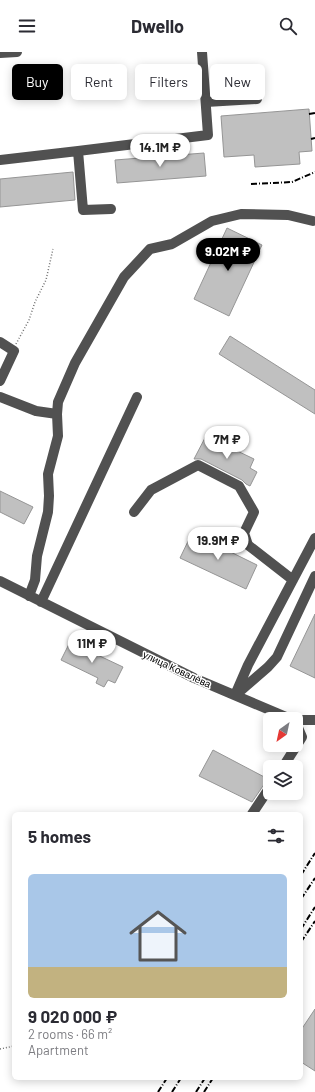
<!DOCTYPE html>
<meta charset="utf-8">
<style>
:root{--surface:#fff;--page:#f2f2f3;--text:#2b2b33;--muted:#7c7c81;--accent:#000}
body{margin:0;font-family:Barlow,sans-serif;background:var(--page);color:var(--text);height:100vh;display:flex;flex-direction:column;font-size:15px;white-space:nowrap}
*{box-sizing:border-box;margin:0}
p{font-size:13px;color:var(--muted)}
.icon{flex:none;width:22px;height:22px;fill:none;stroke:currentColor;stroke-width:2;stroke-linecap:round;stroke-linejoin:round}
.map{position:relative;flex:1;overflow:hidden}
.sheet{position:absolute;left:12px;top:760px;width:291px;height:268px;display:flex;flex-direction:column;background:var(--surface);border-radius:6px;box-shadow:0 2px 10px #0003}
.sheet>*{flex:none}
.hud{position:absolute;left:12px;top:12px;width:291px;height:36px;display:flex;gap:8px}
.needle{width:26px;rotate:213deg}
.controls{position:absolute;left:263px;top:660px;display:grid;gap:8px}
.controls a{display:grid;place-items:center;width:40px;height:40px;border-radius:6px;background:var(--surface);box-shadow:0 2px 10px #0003;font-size:20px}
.price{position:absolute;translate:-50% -34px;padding:0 9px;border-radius:14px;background:#fff;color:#222;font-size:13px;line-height:26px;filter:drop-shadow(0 1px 2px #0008)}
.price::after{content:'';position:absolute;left:50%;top:24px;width:12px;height:9px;margin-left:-6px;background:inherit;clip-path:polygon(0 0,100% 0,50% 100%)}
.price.on{background:var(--accent);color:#fff}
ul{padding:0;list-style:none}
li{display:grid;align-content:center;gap:8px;height:212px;padding:0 16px}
li span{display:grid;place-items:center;height:124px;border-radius:6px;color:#555}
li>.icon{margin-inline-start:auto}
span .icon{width:72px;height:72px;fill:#fffc;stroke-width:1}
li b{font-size:17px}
h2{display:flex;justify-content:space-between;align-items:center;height:48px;padding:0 16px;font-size:17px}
.pill{padding:0 14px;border-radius:6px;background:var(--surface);box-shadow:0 2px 10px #0003;font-size:14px;line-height:36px}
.pill.on{background:var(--accent);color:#fff}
header{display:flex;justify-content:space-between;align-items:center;height:52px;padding:0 16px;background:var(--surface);font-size:18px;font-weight:700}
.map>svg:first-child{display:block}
.building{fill:#c0c0c0;stroke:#959595}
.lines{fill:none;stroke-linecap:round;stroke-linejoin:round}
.path{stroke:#737373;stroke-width:1.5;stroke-dasharray:1 2;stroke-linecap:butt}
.minor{stroke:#515151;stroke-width:10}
.rail{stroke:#000;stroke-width:2;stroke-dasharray:6 2 1 2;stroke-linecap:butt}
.labels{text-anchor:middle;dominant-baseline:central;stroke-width:3;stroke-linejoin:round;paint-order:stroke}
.street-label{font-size:10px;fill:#000;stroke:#fff}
</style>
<header><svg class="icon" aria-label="menu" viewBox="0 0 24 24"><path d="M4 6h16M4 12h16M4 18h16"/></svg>Dwello<svg class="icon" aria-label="search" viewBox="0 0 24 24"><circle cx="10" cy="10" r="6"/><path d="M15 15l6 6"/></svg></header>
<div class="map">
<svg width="315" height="1040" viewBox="0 0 315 1040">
<rect width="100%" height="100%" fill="#fff"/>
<!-- building -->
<path class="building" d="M309 57 312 99 299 100 300 112 255 115 254 103 224 105 221 64Z
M204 101 206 124 117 131 115 108Z
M73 120 75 148 0 155V127Z
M227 176 262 193 229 264 194 247Z
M230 284 315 338V362L219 302Z
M206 384 254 407 250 416 257 420 250 434 246 432 242 428 201 407H194Z
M0 439 33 455 24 472 0 460Z
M192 481 257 513 246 537 180 506Z
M315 562V626L290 614Z
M70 590 123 615 115 631 108 628 104 635 96 631 98 626 61 608Z
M213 698 270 728 265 731 252 750 199 724Z
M315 957V1019L301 1010V978Z"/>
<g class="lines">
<!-- path -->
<path class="path" d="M16 292 29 268 35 250 46 228 53 197
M0 997 14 994"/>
<!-- minor -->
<path class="minor" d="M0 1 17 0
M206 50 257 47
M78 99 83 158 111 157
M0 108 78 99 208 83 202 0
M0 290 14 299 0 329
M0 345 36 359 57 362
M134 460 151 438 198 413 239 434 254 460 244 481 248 493 293 528
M0 529 194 626 291 667
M29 544 35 528 37 504 48 460 49 444 48 422 58 384 57 362 58 350 75 311 124 225 150 197 172 192 212 169 241 162 288 163 313 169
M41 550 137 345
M238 641 268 615 277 605 315 524
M235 643 248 613 315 486
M296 668H315
M283 715 302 685 296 671
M252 762 270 735"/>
<!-- rail -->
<path class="rail" d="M309 62 315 61
M311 87 315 86
M251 132 292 130 315 120
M301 823 315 801
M301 847 315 826
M301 877 315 855
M301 890 315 869
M158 1040 167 1026
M172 1040 181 1026
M196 1040 205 1026
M204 1040 213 1026"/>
</g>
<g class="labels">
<!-- street labels -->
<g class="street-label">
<text transform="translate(177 617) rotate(25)">улица Ковалёва</text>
</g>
</g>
</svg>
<div class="controls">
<a><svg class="needle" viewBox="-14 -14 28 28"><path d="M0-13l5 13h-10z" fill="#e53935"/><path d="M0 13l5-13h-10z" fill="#7c7c81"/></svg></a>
<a><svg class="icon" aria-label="layers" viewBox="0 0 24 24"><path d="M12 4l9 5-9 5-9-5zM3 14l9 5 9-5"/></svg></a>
</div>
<b class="price" style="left:160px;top:116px">14.1M ₽</b>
<b class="price on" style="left:228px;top:220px">9.02M ₽</b>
<b class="price" style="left:227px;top:408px">7M ₽</b>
<b class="price" style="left:218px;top:509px">19.9M ₽</b>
<b class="price" style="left:92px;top:612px">11M ₽</b>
<div class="hud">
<a class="pill on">Buy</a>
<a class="pill">Rent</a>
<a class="pill">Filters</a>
<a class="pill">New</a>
</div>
<section class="sheet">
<h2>5 homes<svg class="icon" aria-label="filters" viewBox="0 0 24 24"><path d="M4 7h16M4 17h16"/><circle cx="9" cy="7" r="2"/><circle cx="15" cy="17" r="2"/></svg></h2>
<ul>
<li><span style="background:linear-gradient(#a9c7e8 75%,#c2b280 0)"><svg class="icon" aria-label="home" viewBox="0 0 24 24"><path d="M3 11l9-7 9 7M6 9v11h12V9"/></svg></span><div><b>9 020 000 ₽</b><p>2 rooms · 66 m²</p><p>Apartment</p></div></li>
</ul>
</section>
</div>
